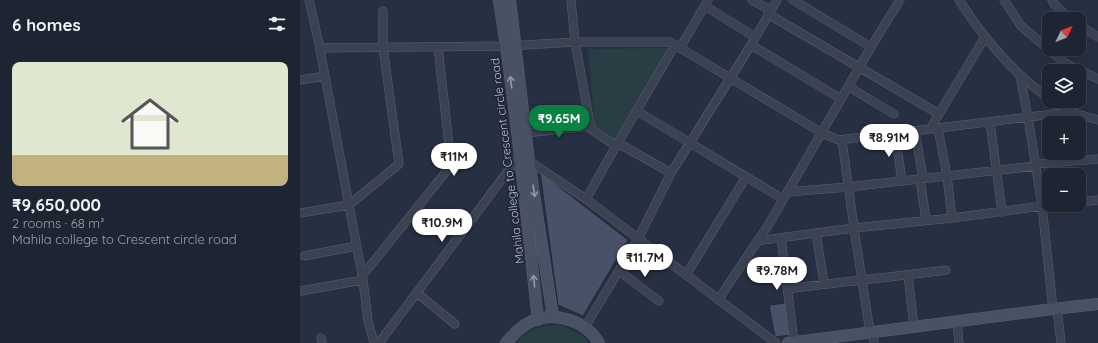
<!DOCTYPE html>
<meta charset="utf-8">
<style>
:root{--surface:#1d2432;--page:#2a303e;--text:#f1f3f6;--muted:#a0a4ac;--line:#3b414d;--accent:#0b8043}
body{margin:0;font-family:Quicksand,sans-serif;background:var(--page);color:var(--text);height:100vh;display:flex;flex-direction:column;font-size:15px;white-space:nowrap}
*{box-sizing:border-box;margin:0}
p{font-size:13px;color:var(--muted)}
.icon{flex:none;width:22px;height:22px;fill:none;stroke:currentColor;stroke-width:2;stroke-linecap:round;stroke-linejoin:round}
.map{position:relative;flex:1;overflow:hidden}
.drawer{display:flex;flex-direction:column;background:var(--surface);width:300px}
.drawer>*{flex:none}
.needle{width:26px;rotate:47deg}
.tools{position:absolute;left:742px;top:12px;display:grid;gap:8px}
.tools a{display:grid;place-items:center;width:44px;height:44px;border-radius:8px;background:var(--surface);box-shadow:0 4px 16px #0002,0 0 0 1px var(--line);font-size:20px}
.price{position:absolute;translate:-50% -34px;padding:0 9px;border-radius:14px;background:#fff;color:#222;font-size:13px;line-height:26px;filter:drop-shadow(0 1px 2px #0008)}
.price::after{content:'';position:absolute;left:50%;top:24px;width:12px;height:9px;margin-left:-6px;background:inherit;clip-path:polygon(0 0,100% 0,50% 100%)}
.price.selected{background:var(--accent);color:#fff}
ul{padding:0;list-style:none}
li{display:grid;align-content:center;gap:8px;height:212px;padding:0 12px}
li+li{border-top:1px solid var(--line)}
li span{display:grid;place-items:center;height:124px;border-radius:8px;color:#555}
li>.icon{margin-inline-start:auto}
span .icon{width:72px;height:72px;fill:#fffc;stroke-width:1}
li b{font-size:17px}
h2{display:flex;justify-content:space-between;align-items:center;height:48px;padding:0 12px;font-size:17px}
main{display:flex;flex:1;min-height:0}
.map>svg:first-child{display:block}
.green{fill:#293d44}
.building{fill:#485167;stroke:#22293a}
.lines{fill:none;stroke-linecap:round;stroke-linejoin:round}
.street-casing{stroke:#5a6070;stroke-width:9}
.secondary-casing{stroke:#5a6070;stroke-width:12}
.street{stroke:#3b4252;stroke-width:8}
.secondary{stroke:#495165;stroke-width:11}
.oneway{stroke:#9298a8}
.labels{text-anchor:middle;dominant-baseline:central;stroke-width:3.5;stroke-linejoin:round;paint-order:stroke}
.street-label{font-size:12px;fill:#b9becc;stroke:#202738}
</style>
<main>
<section class="drawer">
<h2>6 homes<svg class="icon" aria-label="filters" viewBox="0 0 24 24"><path d="M4 7h16M4 17h16"/><circle cx="9" cy="7" r="2"/><circle cx="15" cy="17" r="2"/></svg></h2>
<ul>
<li><span style="background:linear-gradient(#dfe7d0 75%,#c2b280 0)"><svg class="icon" aria-label="home" viewBox="0 0 24 24"><path d="M3 11l9-7 9 7M6 9v11h12V9"/></svg></span><div><b>₹9,650,000</b><p>2 rooms · 68 m²</p><p>Mahila college to Crescent circle road</p></div></li>
</ul>
</section>
<div class="map">
<svg width="798" height="343" viewBox="0 0 798 343">
<rect width="100%" height="100%" fill="#273043"/>
<!-- green -->
<path class="green" d="M369 48 315 141 295 126 288 49Z
M258 325C270 329 281 333 289 343H216C228 329 240 326 258 325Z"/>
<!-- building -->
<path class="building" d="M240 172 328 240 283 316 258 305Z
M487 303 492 335 475 337 469 305Z"/>
<g class="lines">
<!-- street casing -->
<g class="street-casing">
<path id="street" d="M9 0 20 48 206 46 275 42H370L522 133 539 140 630 129 685 37
M271 0 275 42 291 129 316 146 375 45
M452 0 470 10
M493 0 571 47
M659 0C683 37 712 73 749 98
M704 0 721 26 765 63 798 79
M752 0 754 4 770 19
M405 6 455 37
M468 14 639 114
M779 25 798 37
M19 44 63 280 68 321 74 343
M451 45 541 99
M380 48 408 0
M720 76 728 117 742 206 755 205
M0 80 25 76
M549 87 594 114
M753 101 770 112 798 120
M337 111 483 199
M690 122 702 212
M638 128 647 176 652 218
M630 129 770 112
M615 131 623 178
M226 133 291 126
M595 133 602 181
M542 140 554 228 652 218 742 206 753 309
M318 143 371 173
M735 164 798 159
M620 179 626 220
M487 192 548 187 736 166
M286 199 316 146
M779 202 798 200
M0 213 49 205 99 164 83 47V11
M516 233 524 284
M481 238 494 342
M457 241 554 228 570 332
M4 256 57 246
M319 271 359 301
M386 275 446 177
M608 275 614 327
M62 276 149 168 151 163 138 47
M487 289C540 282 593 277 646 270
M0 291 63 280
M117 293 155 324
M418 300 469 224 571 47 600 0
M757 308 761 343
M657 321 659 343
M285 327 338 239 371 173 451 45 477 0
M573 332 574 343
M21 338 22 343
M79 343 220 155 286 199 476 343"/>
</g>
<!-- secondary casing -->
<g class="secondary-casing">
<path id="secondary" d="M199 0C216 106 226 213 238 320
M210 0 229 162 253 317
M206 343C214 334 221 326 232 321 256 311 286 321 299 343
M488 343 753 309 798 304"/>
</g>
<!-- street -->
<use href="#street" class="street"/>
<!-- secondary -->
<use href="#secondary" class="secondary"/>
</g>
<!-- one-way arrows -->
<defs><path id="oneway-shaft" d="M-6 0H5M1.5-3L5.5 0L1.5 3" fill="none" stroke-width="1.6" stroke-linecap="round" stroke-linejoin="round"/></defs>
<g class="oneway">
<use href="#oneway-shaft" transform="translate(211 82) rotate(-97)"/>
<use href="#oneway-shaft" transform="translate(234 191) rotate(81)"/>
<use href="#oneway-shaft" transform="translate(234 281) rotate(-96)"/>
</g>
<g class="labels">
<!-- street labels -->
<g class="street-label">
<text transform="translate(207 161) rotate(-97)">Mahila college to Crescent circle road</text>
</g>
</g>
</svg>
<div class="tools">
<a><svg class="needle" viewBox="-14 -14 28 28"><path d="M0-13l5 13h-10z" fill="#e53935"/><path d="M0 13l5-13h-10z" fill="#a0a4ac"/></svg></a>
<a><svg class="icon" aria-label="layers" viewBox="0 0 24 24"><path d="M12 4l9 5-9 5-9-5zM3 14l9 5 9-5"/></svg></a>
<a>+</a>
<a>−</a>
</div>
<b class="price selected" style="left:259px;top:139px">₹9.65M</b>
<b class="price" style="left:589px;top:158px">₹8.91M</b>
<b class="price" style="left:154px;top:177px">₹11M</b>
<b class="price" style="left:142px;top:243px">₹10.9M</b>
<b class="price" style="left:345px;top:278px">₹11.7M</b>
<b class="price" style="left:477px;top:291px">₹9.78M</b>
</div>
</main>
